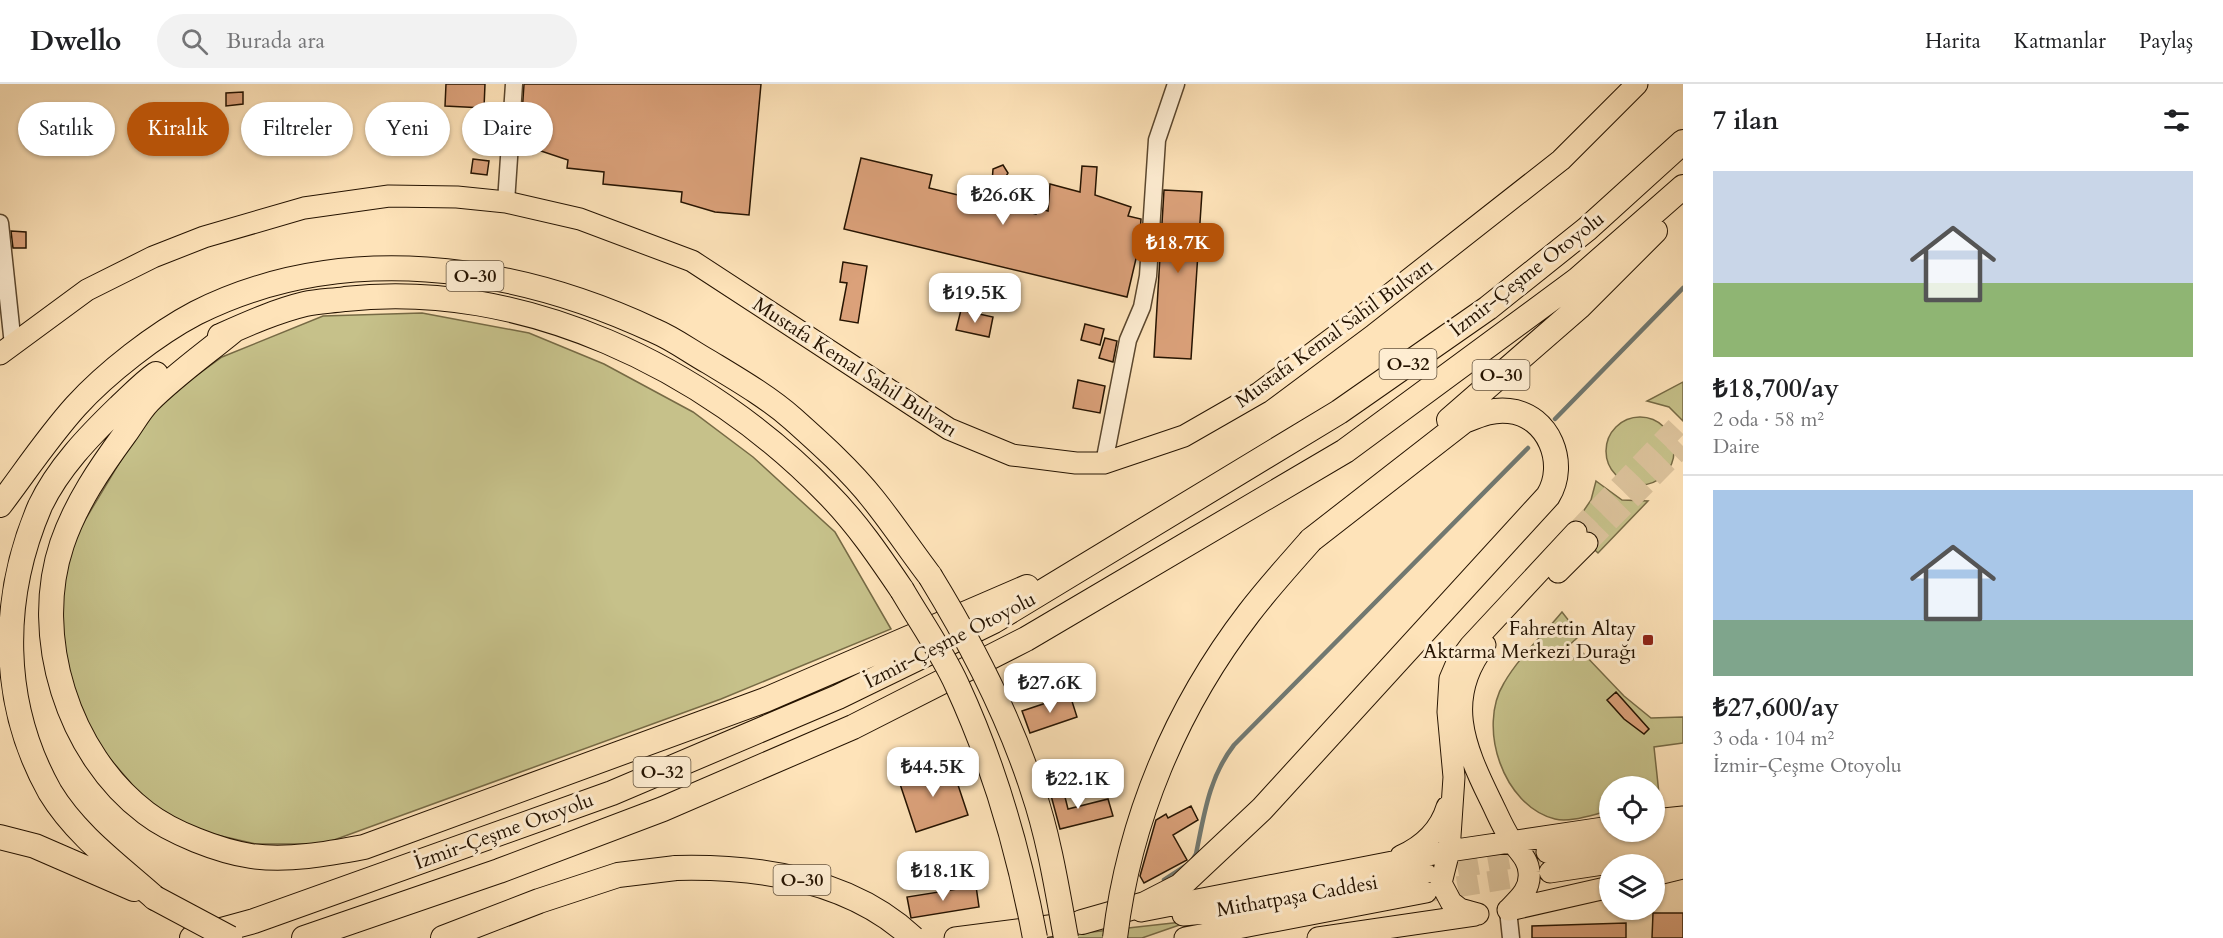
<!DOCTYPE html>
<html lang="tr">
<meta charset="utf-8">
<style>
:root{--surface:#fff;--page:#f2f2f2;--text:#202124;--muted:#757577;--line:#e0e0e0;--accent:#b45309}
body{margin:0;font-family:Cardo,serif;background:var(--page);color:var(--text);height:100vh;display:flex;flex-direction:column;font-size:22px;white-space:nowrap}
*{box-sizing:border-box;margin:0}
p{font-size:20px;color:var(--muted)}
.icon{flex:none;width:33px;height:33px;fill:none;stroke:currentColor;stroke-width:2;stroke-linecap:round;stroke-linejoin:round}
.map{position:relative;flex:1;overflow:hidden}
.details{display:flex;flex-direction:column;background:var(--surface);width:540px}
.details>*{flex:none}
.hud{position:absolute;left:18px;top:18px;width:570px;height:54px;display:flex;gap:12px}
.controls{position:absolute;left:1599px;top:692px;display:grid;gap:12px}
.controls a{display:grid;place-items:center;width:66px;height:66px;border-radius:50%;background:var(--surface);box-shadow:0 2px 4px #0004;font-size:30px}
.price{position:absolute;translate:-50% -51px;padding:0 14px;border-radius:12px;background:#fff;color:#222;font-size:20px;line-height:39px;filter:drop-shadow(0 2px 3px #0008)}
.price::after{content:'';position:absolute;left:50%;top:36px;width:18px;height:14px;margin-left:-9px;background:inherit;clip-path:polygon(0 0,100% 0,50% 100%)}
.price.active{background:var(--accent);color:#fff}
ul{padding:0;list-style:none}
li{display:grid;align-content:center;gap:12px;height:318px;padding:0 30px}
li+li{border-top:2px solid var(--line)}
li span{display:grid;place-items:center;height:186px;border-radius:0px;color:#555}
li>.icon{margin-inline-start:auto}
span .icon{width:108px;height:108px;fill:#fffc;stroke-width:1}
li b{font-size:26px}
h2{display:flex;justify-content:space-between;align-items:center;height:72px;padding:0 30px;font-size:26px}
.chip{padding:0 21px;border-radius:27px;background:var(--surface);box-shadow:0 2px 4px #0004;font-size:21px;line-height:54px}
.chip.active{background:var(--accent);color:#fff}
header{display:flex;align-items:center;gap:36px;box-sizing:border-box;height:84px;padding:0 30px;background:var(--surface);border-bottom:2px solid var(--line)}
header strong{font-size:28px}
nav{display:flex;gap:33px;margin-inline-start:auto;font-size:21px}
.search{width:420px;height:54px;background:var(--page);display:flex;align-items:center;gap:15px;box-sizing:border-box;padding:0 21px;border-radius:33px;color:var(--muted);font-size:22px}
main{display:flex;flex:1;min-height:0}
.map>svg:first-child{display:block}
.green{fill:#c6c18a;stroke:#766a45;stroke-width:1.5}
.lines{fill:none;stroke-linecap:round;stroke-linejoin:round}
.stream{stroke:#717870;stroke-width:4.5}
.building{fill:#dba17a;stroke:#251300;stroke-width:1.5}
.major-tunnel{stroke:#ddc49d;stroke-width:21;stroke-dasharray:21 10;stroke-linecap:butt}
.minor-casing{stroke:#5b472e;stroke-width:19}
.major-casing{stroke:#251300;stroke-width:23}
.highway-casing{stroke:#251300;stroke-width:26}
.minor{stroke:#feedd2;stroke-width:16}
.major{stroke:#fee3b9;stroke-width:21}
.highway{stroke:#fee3b9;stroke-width:24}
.highway-bridge-casing{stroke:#251300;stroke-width:26;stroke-linecap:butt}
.highway-bridge{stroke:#fee3b9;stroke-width:24}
.poi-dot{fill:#8f2418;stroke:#feedd2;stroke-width:2}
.labels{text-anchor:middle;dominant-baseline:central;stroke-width:6;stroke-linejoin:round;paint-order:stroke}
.shield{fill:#feedd2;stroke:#66543f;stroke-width:1.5}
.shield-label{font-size:18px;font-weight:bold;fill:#251300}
.street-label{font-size:20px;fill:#251300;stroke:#feedd2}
.poi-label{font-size:20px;fill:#251300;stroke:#feedd2;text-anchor:end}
</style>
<header>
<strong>Dwello</strong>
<div class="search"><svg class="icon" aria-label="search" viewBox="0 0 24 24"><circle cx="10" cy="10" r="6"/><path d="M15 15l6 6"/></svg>Burada ara</div>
<nav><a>Harita</a><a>Katmanlar</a><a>Paylaş</a></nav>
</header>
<main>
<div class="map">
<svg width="1683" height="854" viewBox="0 0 1683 854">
<rect width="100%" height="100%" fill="#fee3b9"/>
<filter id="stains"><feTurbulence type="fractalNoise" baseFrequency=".00333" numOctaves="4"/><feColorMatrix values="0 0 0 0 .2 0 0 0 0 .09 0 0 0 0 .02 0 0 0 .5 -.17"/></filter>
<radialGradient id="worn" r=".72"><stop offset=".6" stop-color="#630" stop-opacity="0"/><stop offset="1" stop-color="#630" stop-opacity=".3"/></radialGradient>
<!-- green -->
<path class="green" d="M422 229 529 249 604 280 693 328 753 373 835 448 891 545 721 615 323 760H256L208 749 153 725 100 663 70 610 57 511 76 451 153 323 222 273 323 232Z
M1683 298V337L1669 323 1647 317Z
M1606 367a34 34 0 1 1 68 0a34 34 0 1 1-68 0Z
M1596 397 1622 416 1648 417 1598 469 1572 444 1591 416Z
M1562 528 1573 542 1577 554 1565 565 1574 575 1582 568 1624 612 1651 634 1683 633V659L1654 663 1660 719 1655 720 1654 702H1610L1609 727C1594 730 1570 739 1555 735 1503 722 1477 643 1504 599 1519 573 1543 551 1562 528Z
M1191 837 1142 854H1038Z"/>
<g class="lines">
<!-- stream -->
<path class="stream" d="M1555 335 1683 204
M1193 775 1196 770C1204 731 1209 693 1234 661L1528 364
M1164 796 1187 781"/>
</g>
<!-- building -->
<path class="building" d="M446 0H485L484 24 445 22Z
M524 0H761L749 131 715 128 681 118 682 108 603 100 604 88 567 84 568 76 520 60Z
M243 8V20L226 22V9Z
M861 74 932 91 929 104 983 117 987 98 992 99 993 85 1003 81 1008 89 1005 94 993 99 1000 100 996 120 1036 130 1037 124 1048 127 1050 100 1080 108 1082 82 1097 83 1095 111 1131 123 1128 132 1141 135 1139 162 1127 213 844 145Z
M473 75 489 77 487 91 471 89Z
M1164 106 1202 108 1191 275 1154 273Z
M11 147 26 148V164H13Z
M843 178 867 182 858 239 840 236 847 199 840 198Z
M961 226 993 233 989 253 956 246Z
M1085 240 1104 245 1100 261 1081 256Z
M1105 254 1117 257 1113 278 1099 274Z
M1078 296 1105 302 1100 329 1073 324Z
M1616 608 1649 645 1644 650 1624 635 1607 616Z
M1070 611 1077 633 1030 649 1022 627Z
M951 680 968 731 916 748 899 697Z
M1062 701 1068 725 1108 715 1113 732 1060 745 1049 704Z
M1191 722 1198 736 1173 751 1187 776 1144 799 1140 792 1156 736 1166 730 1168 734Z
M976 802 979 823 911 834 907 813Z
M1653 829H1683V854H1652Z
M1626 839V854H1532V842Z"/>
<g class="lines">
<!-- major-tunnel -->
<path class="major-tunnel" d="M1576 448 1683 336
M1587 459 1683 362
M1427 789 1547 768
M1427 808 1547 788"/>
<!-- minor casing -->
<g class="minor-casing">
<path id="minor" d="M506 118 514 0
M0 139 13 261
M1104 379 1128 256 1142 223 1148 192 1157 56 1176 0
M1508 826 1511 854"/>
</g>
<!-- major casing -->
<g class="major-casing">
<path id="major" d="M0 270 87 206 153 173 204 153 304 124 389 112 457 113 506 118 580 135 692 177 949 345 1012 371 1076 379H1104L1184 352 1259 309 1361 233 1561 76 1637 0
M1558 488 1587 459
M1485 561C1444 614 1464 662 1490 715 1497 729 1503 744 1511 756 1518 767 1528 774 1529 788 1531 805 1519 815 1508 826
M1654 736 1683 733
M1547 768 1683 749
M1401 772C1423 762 1440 746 1447 723
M1550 788 1683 768
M1654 791 1683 784
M1509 826 1610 803
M1141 827 1449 767 1610 743
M1478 830 1460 825 1451 818 1441 799 1449 767 1454 693 1448 628 1450 595 1456 581 1470 562 1576 448
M1183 831 1236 826 1425 789
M955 854 1080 838
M1185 854 1426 808
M1318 854 1475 831"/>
</g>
<!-- highway casing -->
<g class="highway-casing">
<path id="highway" d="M233 247C205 270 175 291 149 317 140 326 133 339 125 350 100 384 76 419 62 460 31 552 68 670 146 729 172 749 219 767 251 772 288 777 327 770 364 763L765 616 1027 503
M220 252C247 240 276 227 305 220 318 217 332 217 345 215 522 195 706 284 827 409 856 438 879 472 902 506
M1449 336 1579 223 1655 147
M0 421C25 388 48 353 76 322 106 289 156 250 196 229 342 156 512 180 655 247 674 255 691 268 709 278 737 295 768 313 793 335 821 360 850 386 873 415 893 440 911 467 930 492
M0 753 35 762 134 805
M155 814C118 781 76 751 50 708 0 619 0 515 40 422 58 384 89 352 119 323 131 312 143 299 156 290
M1082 838 1145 820 1180 802 1262 725 1548 412C1568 380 1549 331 1509 327 1492 325 1479 331 1464 337L1311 456
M192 854 254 837 612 709 838 613 994 537 1339 328 1488 224 1587 145 1683 58
M304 854 499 787 663 725 853 643 1026 555 1345 367 1577 196 1683 103
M443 854 539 817 618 791 676 784"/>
</g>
<!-- minor -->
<use href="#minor" class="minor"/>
<!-- major -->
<use href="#major" class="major"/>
<!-- highway -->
<use href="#highway" class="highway"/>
<!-- highway-bridge casing -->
<g class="highway-bridge-casing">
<path id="highway-bridge" d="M930 492C971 559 1009 632 1033 707 1049 754 1057 805 1066 854
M902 506C920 537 942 568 957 601 994 681 1019 768 1035 854
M676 784C759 782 850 795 913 854
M155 814 230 854
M1115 854C1129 736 1176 624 1249 529 1268 504 1290 480 1311 456"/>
</g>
<!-- highway-bridge -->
<use href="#highway-bridge" class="highway-bridge"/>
</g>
<!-- markers -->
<rect class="poi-dot" x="1642" y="550" width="12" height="12" rx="3"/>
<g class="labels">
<!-- shield labels -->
<g class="shield">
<rect x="446.5" y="177" width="57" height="30" rx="4.5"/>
<rect x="1379.5" y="265" width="57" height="30" rx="4.5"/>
<rect x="1472.5" y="276" width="57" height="30" rx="4.5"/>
<rect x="633.5" y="673" width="57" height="30" rx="4.5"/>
<rect x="773.5" y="781" width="57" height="30" rx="4.5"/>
</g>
<g class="shield-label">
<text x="475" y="192">O-30</text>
<text x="1408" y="280">O-32</text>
<text x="1501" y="291">O-30</text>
<text x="662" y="688">O-32</text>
<text x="802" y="796">O-30</text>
</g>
<!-- street labels -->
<g class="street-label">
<text transform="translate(1527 190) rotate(-38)">İzmir-Çeşme Otoyolu</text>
<text transform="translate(1334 249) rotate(-36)">Mustafa Kemal Sahil Bulvarı</text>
<text transform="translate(855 283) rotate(33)">Mustafa Kemal Sahil Bulvarı</text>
<text transform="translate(950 556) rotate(-27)">İzmir-Çeşme Otoyolu</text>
<text transform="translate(504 747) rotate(-20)">İzmir-Çeşme Otoyolu</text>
<text transform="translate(1297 812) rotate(-10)">Mithatpaşa Caddesi</text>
</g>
<!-- poi labels -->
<g class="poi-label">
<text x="1636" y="544">Fahrettin Altay<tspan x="1636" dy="23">Aktarma Merkezi Durağı</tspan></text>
</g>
</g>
<rect width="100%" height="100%" filter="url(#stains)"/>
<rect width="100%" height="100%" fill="url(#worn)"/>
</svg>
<div class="controls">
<a><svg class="icon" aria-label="locate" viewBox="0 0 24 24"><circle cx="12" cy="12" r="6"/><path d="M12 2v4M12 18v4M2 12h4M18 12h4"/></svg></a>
<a><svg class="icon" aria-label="layers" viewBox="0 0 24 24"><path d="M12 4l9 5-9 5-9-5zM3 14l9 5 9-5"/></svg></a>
</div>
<b class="price" style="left:1003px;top:142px">₺26.6K</b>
<b class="price active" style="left:1178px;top:190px">₺18.7K</b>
<b class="price" style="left:975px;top:240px">₺19.5K</b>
<b class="price" style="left:1050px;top:630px">₺27.6K</b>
<b class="price" style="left:933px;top:714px">₺44.5K</b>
<b class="price" style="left:1078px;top:726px">₺22.1K</b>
<b class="price" style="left:943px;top:818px">₺18.1K</b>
<div class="hud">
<a class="chip">Satılık</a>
<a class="chip active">Kiralık</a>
<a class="chip">Filtreler</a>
<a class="chip">Yeni</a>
<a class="chip">Daire</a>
</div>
</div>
<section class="details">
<h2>7 ilan<svg class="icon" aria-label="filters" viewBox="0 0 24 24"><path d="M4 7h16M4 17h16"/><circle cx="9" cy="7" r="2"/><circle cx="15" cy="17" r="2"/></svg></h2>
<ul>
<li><span style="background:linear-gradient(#c9d6e8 60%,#8fb573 0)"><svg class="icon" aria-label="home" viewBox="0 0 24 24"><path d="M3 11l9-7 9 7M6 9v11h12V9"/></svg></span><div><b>₺18,700/ay</b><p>2 oda · 58 m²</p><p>Daire</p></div></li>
<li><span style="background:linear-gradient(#a9c7e8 70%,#7fa58c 0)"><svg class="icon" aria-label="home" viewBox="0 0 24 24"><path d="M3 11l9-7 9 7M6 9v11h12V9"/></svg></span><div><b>₺27,600/ay</b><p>3 oda · 104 m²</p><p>İzmir-Çeşme Otoyolu</p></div></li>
</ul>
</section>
</main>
